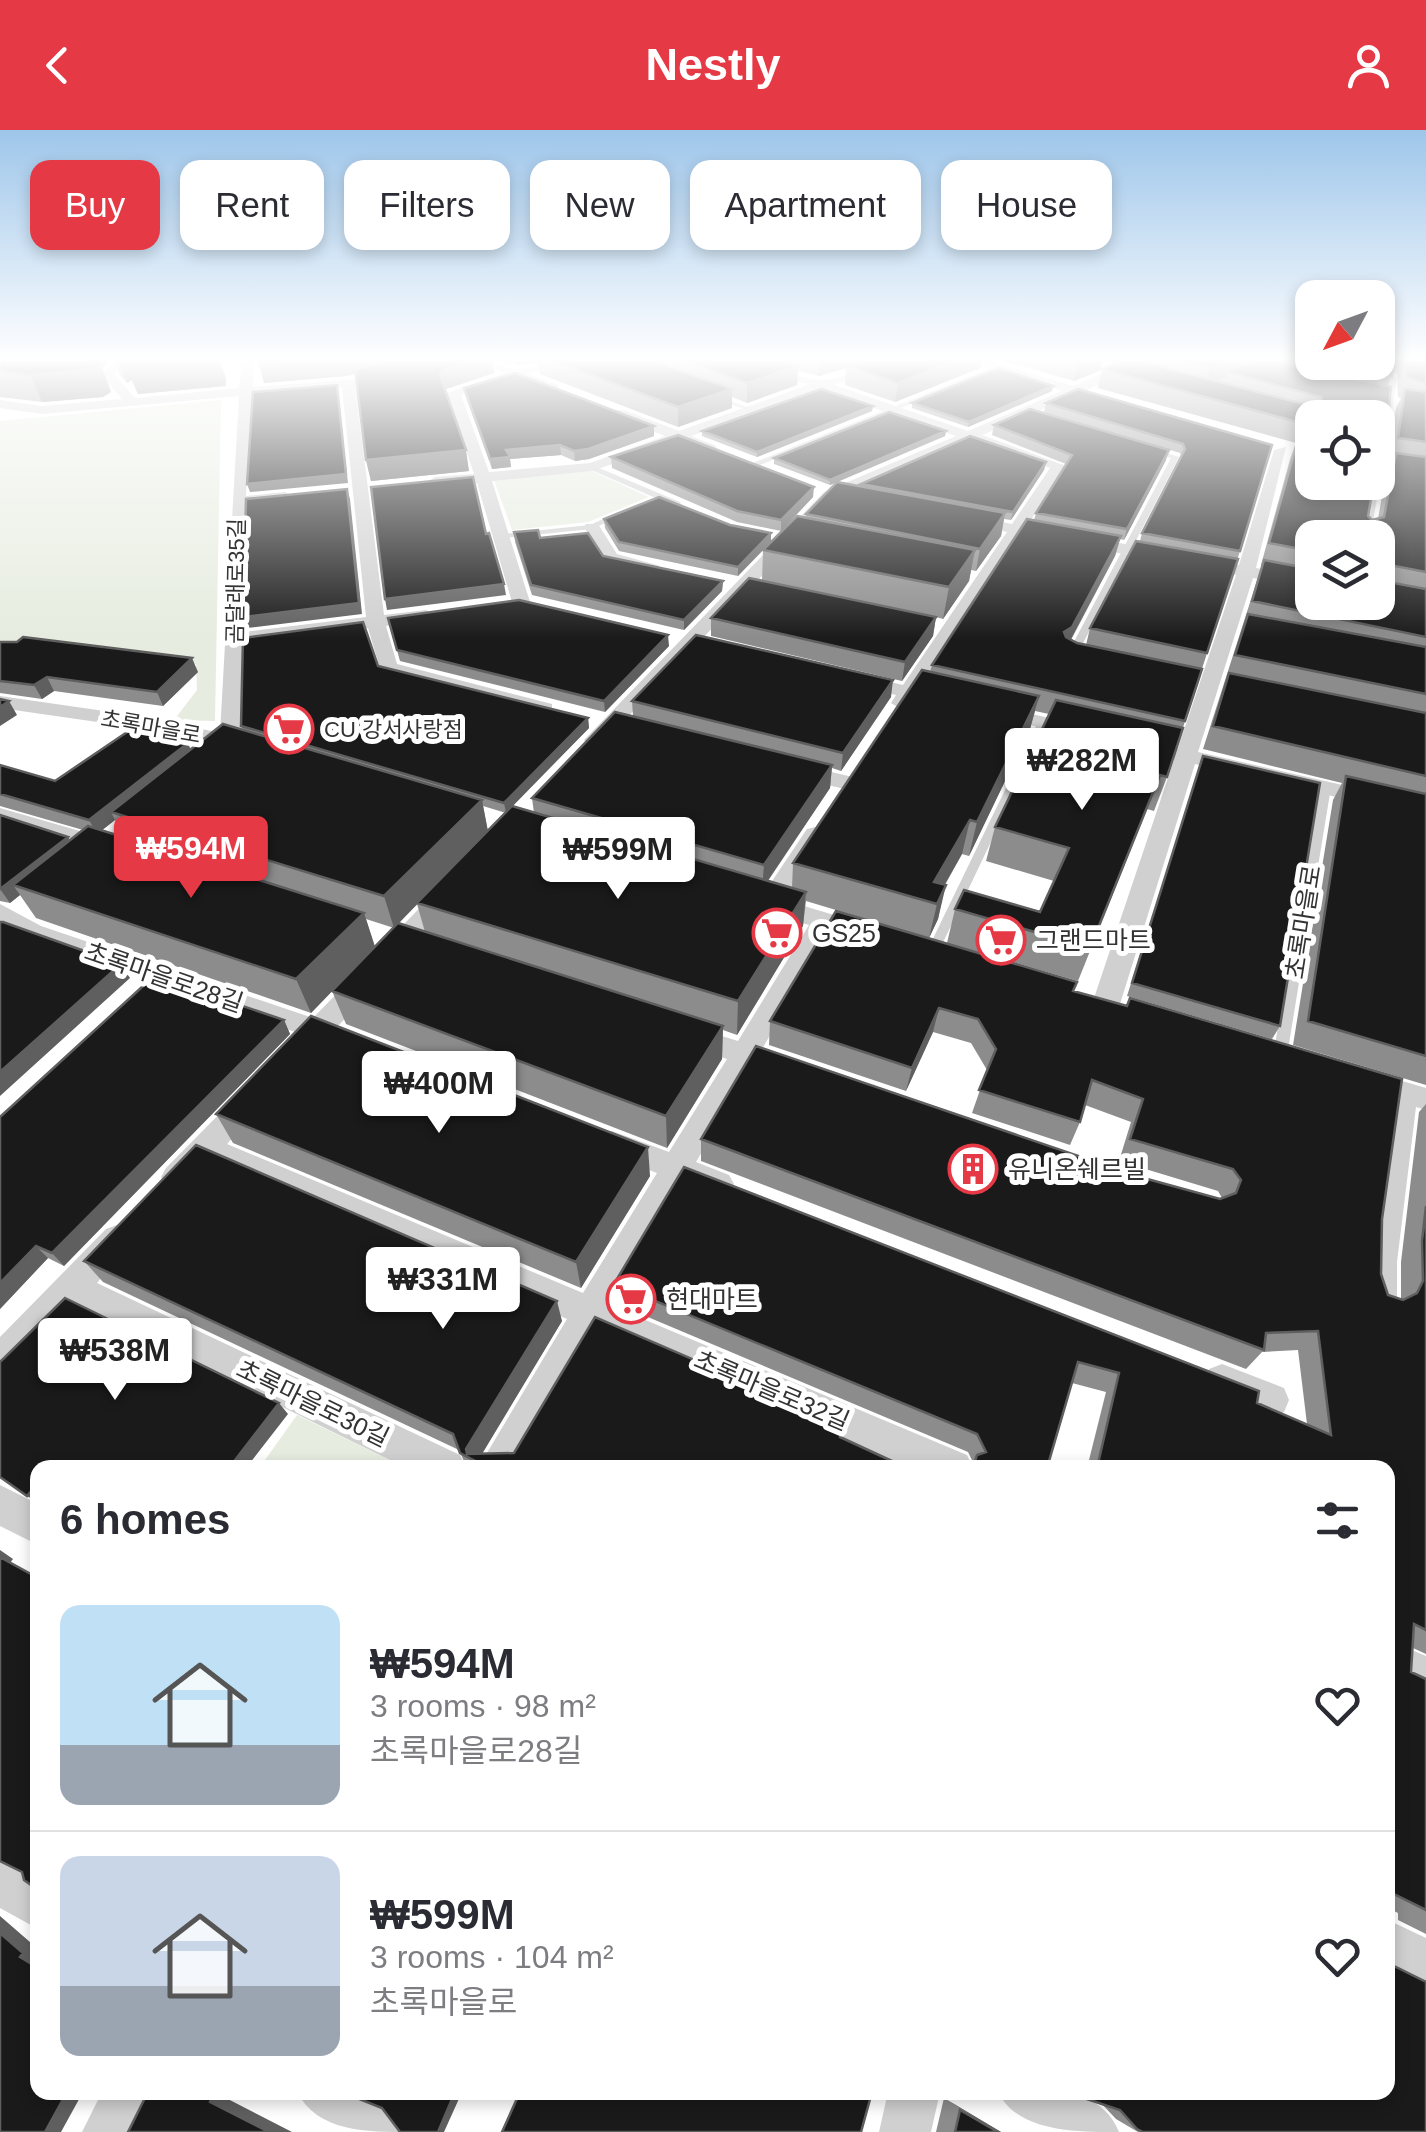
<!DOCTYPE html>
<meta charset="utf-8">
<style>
:root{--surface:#fff;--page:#f7f7f7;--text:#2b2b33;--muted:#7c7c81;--line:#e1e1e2;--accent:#e63946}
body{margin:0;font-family:Helvetica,"Noto Sans KR",sans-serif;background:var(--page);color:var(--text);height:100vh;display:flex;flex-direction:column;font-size:38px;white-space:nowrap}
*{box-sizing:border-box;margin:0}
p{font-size:32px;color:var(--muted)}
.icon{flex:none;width:55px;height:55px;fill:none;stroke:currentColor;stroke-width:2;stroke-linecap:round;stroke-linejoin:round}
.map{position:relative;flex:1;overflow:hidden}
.sheet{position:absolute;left:30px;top:1330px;width:1365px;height:640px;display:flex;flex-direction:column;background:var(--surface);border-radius:20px;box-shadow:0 5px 15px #0003}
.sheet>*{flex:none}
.hud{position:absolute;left:30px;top:30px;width:1368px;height:90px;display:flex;gap:20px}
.needle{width:65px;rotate:229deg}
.buttons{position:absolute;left:1295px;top:150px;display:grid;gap:20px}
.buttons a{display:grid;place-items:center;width:100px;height:100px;border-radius:20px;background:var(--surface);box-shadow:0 5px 15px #0003;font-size:50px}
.price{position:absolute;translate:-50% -85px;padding:0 22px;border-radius:10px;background:#fff;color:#222;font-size:32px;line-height:65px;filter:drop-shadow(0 2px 5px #0008)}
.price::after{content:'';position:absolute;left:50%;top:60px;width:30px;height:22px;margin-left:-15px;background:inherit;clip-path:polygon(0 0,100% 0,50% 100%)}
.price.selected{background:var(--accent);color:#fff}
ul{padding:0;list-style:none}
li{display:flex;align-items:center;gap:30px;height:250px;padding:0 30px}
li+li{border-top:2px solid var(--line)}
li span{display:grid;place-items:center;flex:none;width:280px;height:200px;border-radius:20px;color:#555}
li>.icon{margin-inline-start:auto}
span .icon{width:120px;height:120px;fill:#fffc;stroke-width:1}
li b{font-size:42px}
h2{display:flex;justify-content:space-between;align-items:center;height:120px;padding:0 30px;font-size:42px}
.tag{padding:0 35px;border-radius:20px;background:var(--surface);box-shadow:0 5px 15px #0003;font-size:35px;line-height:90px}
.tag.selected{background:var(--accent);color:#fff}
header{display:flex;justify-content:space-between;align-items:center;height:130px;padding:0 30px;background:var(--accent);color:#fff;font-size:45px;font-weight:800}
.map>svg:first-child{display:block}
.green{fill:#e6ecdf}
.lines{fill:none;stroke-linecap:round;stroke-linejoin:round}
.service{fill:#d0d0d0;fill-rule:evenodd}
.minor{fill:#d0d0d0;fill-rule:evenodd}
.wall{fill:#8c8c8c;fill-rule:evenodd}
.shaded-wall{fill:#5f5f5f}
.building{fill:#1a1a1a;stroke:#5f5f5f;stroke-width:2.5}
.labels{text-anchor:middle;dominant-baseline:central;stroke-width:10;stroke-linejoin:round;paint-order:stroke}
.far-street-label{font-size:22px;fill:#333;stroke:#fff}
.far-poi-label{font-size:22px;fill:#333;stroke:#fff;text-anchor:start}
.street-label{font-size:25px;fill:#333;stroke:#fff}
.poi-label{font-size:25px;fill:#333;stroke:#fff;text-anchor:start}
</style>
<header><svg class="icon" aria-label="back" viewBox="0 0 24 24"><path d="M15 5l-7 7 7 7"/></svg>Nestly<svg class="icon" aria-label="person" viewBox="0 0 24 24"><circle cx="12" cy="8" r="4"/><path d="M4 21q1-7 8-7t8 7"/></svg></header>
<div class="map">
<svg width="1426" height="2002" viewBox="0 0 1426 2002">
<rect width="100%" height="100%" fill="#fff"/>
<!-- green -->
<path class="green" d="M221 270 215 591 174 590 197 560 196 534 69 515 0 511V291Z
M592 341 649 367 588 392 512 400 494 350Z
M297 1285 404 1337H260Z"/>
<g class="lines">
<!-- service -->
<path class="service" d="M1331 232H1343L1397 248 1381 349H1378V327L1391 249Z
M998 235 1000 238 755 337 748 335Z
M712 266H716L756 280 751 281 712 268Z
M1148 317 1179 327 1077 525 1069 527 1067 525 1171 328 1145 321Z
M592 335 680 372 681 374 674 376 589 339Z
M1378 350 1380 352 1370 408H1362L1372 352H1378Z
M618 382 625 384 592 399 503 408 499 406 503 404 590 395Z
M1043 589 1048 592 938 823 937 826H927L926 823 1038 592Z
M1325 654 1331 657 1287 926 1280 931 1273 926 1319 657Z"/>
<!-- minor -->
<path class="minor" d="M121 228H136L114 244 135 268 239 258 242 228H254L253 257 360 249V255L355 256 384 485 426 480 435 485 426 490 386 496 397 534 552 574V582L545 584 381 542 368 498 243 514 241 611 258 620 247 626 153 600 0 578V566L153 588 220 603 239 266 42 284 0 278V270L42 276 122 269 100 243ZM342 257 366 487 243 502 246 376 285 372 293 367 285 362 246 366 252 265Z
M470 228C487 228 502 239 518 239 535 240 554 228 574 228L529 244 558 255V261L516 248 461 265 489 342 590 333 665 306 614 286V280H624L679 301 808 255 734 228C765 228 790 248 819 250 841 252 875 228 904 228L834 255 968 301 1062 261 960 228H980L1073 256 1138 228H1155L1086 260 1088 266 1075 265 982 305 1066 336 1027 396 1239 435 1274 320 1286 317 1256 438 1312 449V459L1253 448 1198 622 1426 674V688L1195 634 1120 874 1116 881H1096L1092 874 1174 630 1127 619 1124 614 1135 608 1178 618 1236 445 1021 405 921 559 951 566V574L914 569 908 577 901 579 891 573 896 565 846 553V545L853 543 903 555 1007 402 953 389 961 384 1012 394 1050 338 969 310 836 368 602 614H588L584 610 588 606 824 362 956 306 821 260 691 306 716 316V322L678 311 592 341 492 351 530 472 521 477 512 472 477 353 435 357 427 352 435 347 474 344 447 263 504 243Z
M1378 330 1426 337V347L1378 338Z
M586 394H598L617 424 660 436 651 441 605 432 584 397Z
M994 575 1092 598 1095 602 1085 608 987 585V577Z
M793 633 857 648 860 653 849 660 785 645 782 640 785 635Z
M0 678 118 712 122 717 110 724 0 692Z
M815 697 827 704 784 770 874 797 878 803 865 812 831 801 762 919 800 930 804 938 800 946 790 949 752 937 696 1032 729 1045 734 1054 729 1063 718 1067 684 1054 612 1176 967 1325 973 1338H909L597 1202 518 1338H478L567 1189 209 1033C196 1048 187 1063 166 1056L161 1047 166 1038 242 961 252 958 262 961 267 969 227 1014 583 1163 657 1043 601 1022 597 1013 601 1004 612 1001 669 1022 727 929 676 912 672 905 676 898 686 895 738 911 809 795 756 779 753 773 762 766 807 699Z
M449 755 461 763 458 769 338 896 350 906 346 913 336 916 323 912C312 924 305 934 288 928L284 921 298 903 23 808 0 793V774L41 796 313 888 440 757Z
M1365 940 1426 958V980L1416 977 1397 1132V1171L1392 1182 1380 1186 1368 1182C1352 1147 1381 1012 1388 969L1355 959 1351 951 1355 943Z
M117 1095 128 1099 133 1109 97 1153 460 1325 466 1338H406L76 1175 12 1243 0 1247V1207L106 1099Z
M1222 1234 1284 1258 1289 1270 1284 1282 1271 1287 1209 1263 1204 1251 1209 1239Z
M0 1355 38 1374V1415L0 1396Z
M1388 1510 1426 1526V1569L1388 1552Z
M0 1726 38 1747V1799L0 1778Z
M1388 1790 1426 1808V1859L1388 1840Z
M102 1962H157L137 2002H82Z
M297 1962C342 1962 391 1954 411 2002 366 2002 318 2002 297 1962Z
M888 1962H940L931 2002H879Z
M998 1962C1043 1962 1099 1953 1119 2002 1075 2002 1018 2002 998 1962Z"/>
</g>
<!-- wall -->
<path class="wall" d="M0 228H105L107 234 102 238 111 262 103 267 42 272 0 267Z
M113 228H219L226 249V256L138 264 132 250 127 253 120 245Z
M258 228H982L980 238 895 272 845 255 846 238 819 246 798 241 797 255 747 273 732 267V278L678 297 540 244 538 232 518 235 492 229 494 243 446 259 469 341 371 351 366 330 355 244 346 246 264 253Z
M994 228H1131L1141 231 1142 228H1264L1271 230 1272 228H1312V232H1378V228H1426V955L1293 915 1333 670 1342 653 1203 619 1262 435H1261L1290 329 1296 313 1098 258 1102 239 1116 233 1103 230 1101 240 1074 251ZM1393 242 1397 243 1398 267 1401 268 1396 278 1389 328 1393 329 1386 343 1378 389 1372 390 1368 386 1312 352V288L1388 256ZM1312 408 1378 472H1312Z
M464 258 654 306 589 329 575 331 561 325 510 329 511 337 492 339 466 267Z
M1052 261 968 297 912 278V273Z
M1046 273 1272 315 1240 421 1167 647 1154 681 1147 679 1078 851 947 813 955 779 1040 782 1054 751 986 731 995 697 1049 584 1035 581 1030 599 969 726 962 724 945 755 938 789 929 808 806 771 803 796 737 905 723 900 722 929 667 1018 346 894 332 861 363 829 311 883 36 788 20 765 10 773 0 771V685L70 710 83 700 0 676V635L55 651 190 620 242 599 241 596 378 536 588 588 589 598 512 676 534 683 532 668 633 586 632 571 891 567 841 641 832 638 830 658 768 751 792 758 793 733 930 542 932 535 1034 390 1036 383 1066 334 992 305 994 295 1166 330 1124 410 1120 409 1115 426 1071 510 1086 515 1090 498 1140 411 1142 403 1182 327 1180 323 1044 282ZM483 676 506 683 488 701ZM115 690 125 708 101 701ZM417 774 425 802 398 794ZM366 789 394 798 375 817Z
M873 276 872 281 757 327 702 306V301Z
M946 301 945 306 830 355 774 334V328Z
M611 327 813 367 781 401 737 392 612 338Z
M1046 332 1044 340 1011 390 1004 389 1001 406 976 441 971 440 969 451 943 489 936 487 933 506 902 551 711 506V488L762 451 763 420 806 388V384L860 357 861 354Z
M604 389 730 395 771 403 738 446 619 421 605 398Z
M514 402 603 426 723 451 722 461 684 500 532 465 515 412Z
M388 488 669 516 605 582 400 531Z
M0 512 198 542 163 576 54 561 42 569 0 563Z
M1203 626 1280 896 1272 909 1127 866Z
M1073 861 1126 876 1130 868 1382 1089 1381 1144 1388 1165 1401 1169V1132L1419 982 1426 974V1524L1413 1518 1411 1542 1426 1549V1804L1398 1790V1783L1388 1778V1338H1087L1106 1262 1072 1253 1047 1338H970L973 1332 968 1322 617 1174 614 1154 684 1037 1307 1294 1298 1220 1262 1222 1246 1239 701 1031V1009L1140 1047 1220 1069 1222 1068 1218 1061 1119 1031 1131 992 1085 975 1080 992 1070 1015 972 983 987 940 971 913 933 902 906 961 769 915 770 891Z
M284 890 290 904 64 1136 48 1128 0 1179V987Z
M216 984 650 1046 581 1158 233 1013Z
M84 1131 562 1191 482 1324 514 1323 845 1295 842 1307 907 1338H467L459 1320 103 1152Z
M1072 1962H1388L1426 2002H1138L1116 1989 1102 1974Z
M944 1968 1001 2002H936Z"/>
<!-- shaded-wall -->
<path class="shaded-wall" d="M91 228H105L107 234 102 238 111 262 103 267 42 272 30 245Z
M118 228H219L226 249V256L138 264 132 250 127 253Z
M335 228H413L346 246 264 253 259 234Z
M479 228H492L494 243 446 259 440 245 442 241Z
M517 228H538V232L518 235Z
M820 228H880L847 236 846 238 819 246Z
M961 228H982L980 238 895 272 898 253Z
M1088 228H1103L1101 240 1074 251 1078 232Z
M1231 228H1263L1227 242 1226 246 1204 257 1210 238Z
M798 236 797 255 747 273V253Z
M337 255 348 353 250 362 247 354Z
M1053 256 1052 261 968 297 969 292Z
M732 259V278L678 297V277Z
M873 276 872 281 757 327V322Z
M654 296V306L589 329 575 331 574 321Z
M946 301 945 306 830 355V350Z
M560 315 561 325 510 329 511 337 492 339 490 329 506 320Z
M466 320 469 341 371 351 366 330Z
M1169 320 1166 330 1124 410 1127 399Z
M1046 332 1044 340 1011 390 1013 382Z
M814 357 813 367 781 401V390Z
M347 359 350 369 362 484 247 498 243 487Z
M1005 383 1001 406 976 441 980 419Z
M771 403V412L738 446V437Z
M1121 406 1115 426 1066 518 1064 502Z
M975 420 969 451 943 489 949 457Z
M723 451 722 461 684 500V490Z
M504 454 506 465 387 480 385 469Z
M936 487 933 506 902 551 905 532Z
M668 505 669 516 605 582 604 571Z
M192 528 198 542 163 576 157 562Z
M47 547 54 561 42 569 34 555Z
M893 550 891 567 841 641 843 623Z
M1039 566 1030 599 969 726 977 692Z
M9 571 17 585 0 596V577Z
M588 588 589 598 506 683 504 673Z
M188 613 194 628 111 682 115 690 97 704 89 690Z
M832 635 830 658 762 759 764 735Z
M482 670 488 702 394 798 384 766Z
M970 690 962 724 934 773V752Z
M68 707 76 721 13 755 20 765 10 773 0 759Z
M946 755 938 789 929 808 937 774Z
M806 762 803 796 737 905 738 871Z
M364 783 375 817 311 883 296 849Z
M121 834 130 848 0 966V942Z
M939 878 933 902 906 961 912 938Z
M284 890 290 904 64 1136 52 1123Z
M723 896 722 929 667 1018 666 986Z
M648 1017 650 1046 581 1158 576 1132Z
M36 1116 48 1128 0 1179V1153Z
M557 1171 562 1191 477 1332 469 1328 466 1319Z
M279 1273 288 1284 246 1338H229Z
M32 1360 38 1364V1372L27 1366Z
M0 1420 13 1429 10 1433 0 1427Z
M0 1786 38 1819V1838L20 1827 0 1803Z
M67 1962H83L61 2002H45Z
M214 1962H226L224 1967 292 2002H269L210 1972Z
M455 1962H462L444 2002H438Z
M944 1968 1001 2002H998Z"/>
<!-- building -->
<path class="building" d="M0 228H95L101 235 92 239 30 245 0 241Z
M258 228H335L259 234Z
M395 228H479L442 241 440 245 466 320 366 330 355 240Z
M545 228H645L732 259 678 277Z
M677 228H775L798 236 747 253Z
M867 228H961L898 253 847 236Z
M1063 228H1088L1078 232Z
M1128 228 1319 278 1324 274 1321 267 1227 242 1258 228H1264L1391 257 1384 328 1378 331V288H1312V296L1102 239Z
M1172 228H1231L1210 238Z
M1378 228 1395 233 1392 246 1359 240 1327 232H1378Z
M1405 228H1426V253L1407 248Z
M998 238 1053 256 969 292 912 273Z
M515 243 654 296 588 319 574 321 560 315 506 320 510 327 490 329 464 258Z
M337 255 346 344 247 354 253 262Z
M821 259 873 276 757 322 702 301Z
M1078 259 1272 315 1240 421 1142 403 1185 319 1183 314 1046 273Z
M1405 259 1426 262V312L1398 308Z
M1030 279 1169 320 1127 399 1036 383 1072 325 994 295Z
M889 282 946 301 830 350 774 328Z
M678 305 814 357 781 390 737 381 611 327Z
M970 306 1046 332 1013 382 861 354Z
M1298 309 1312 310V352H1374L1368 386 1372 390 1384 387 1396 323 1426 327V442L1390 435 1385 439 1388 452 1426 459V507L1252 471 1264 430 1312 439V472H1378V408H1312V421L1269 413Z
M473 347 486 404 489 403 504 454 385 469 371 357Z
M837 352 1005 383 980 419 806 384Z
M347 359 359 473 243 487 246 369Z
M659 367 730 395 771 403 738 437 619 412 604 389Z
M797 386 975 420 949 457 763 420Z
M1027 389 1121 406 1072 497 1064 502 1066 507 1077 513 1202 539 1185 591 932 535Z
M538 400 540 408 588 403 603 426 723 451 684 490 531 455 514 402Z
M1136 411 1238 429 1207 523 1090 498Z
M749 448 936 487 905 532 711 488Z
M519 470 668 505 604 571 397 520 388 488Z
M1248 484 1426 517V564L1235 525Z
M363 492 378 536 588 588 504 673 241 596 243 508Z
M696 505 893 550 843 623 632 571Z
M23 507 192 528 157 562 47 547 34 555 0 551V512H17Z
M922 540 1039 566 977 692 970 690 934 752 946 755 937 774 793 733Z
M1229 543 1426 583V646L1213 596Z
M0 569 9 571 0 577Z
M1056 570 1183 598 1167 647 1160 645 1090 818 955 779 964 760 1040 782 1069 718 995 697Z
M615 582 832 635 764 735 532 668Z
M223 594 482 670 384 766 111 682Z
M133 598 188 613 89 690 0 664V635L55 651Z
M1203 626 1320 653 1280 896 1132 853Z
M1346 646 1426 664V926L1308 891Z
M512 676 806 762 738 871 417 773Z
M0 685 68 707 0 759Z
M88 696 364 783 296 849 13 755Z
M836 781 1077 852 1073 861 1127 876 1130 868 1402 949 1382 1089 1381 1144 1388 1165 1403 1170 1417 1163 1423 1151 1422 1111 1426 1076V1500L1414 1494 1411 1542 1426 1549V1780L1388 1761V1338H1097L1119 1243 1078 1232 1047 1338H973L977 1325 986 1322 977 1304 614 1154 684 1037 1259 1261 1257 1273 1331 1305 1318 1201 1266 1203 1264 1220 701 1009 756 916 1140 1047 1220 1069 1236 1063 1241 1050 1233 1039 1130 1009 1143 969 1092 950 1080 992 979 960 996 919 978 889 939 878 912 938 770 891Z
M0 792H3L121 834 0 942Z
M398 793 723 896 666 986 332 861Z
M154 846 284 890 52 1123 36 1116 0 1153V987Z
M311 886 648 1017 576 1132 216 984Z
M196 1015 557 1171 466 1319 467 1324 514 1323 595 1187 845 1295 840 1307 907 1338H489L460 1323 453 1304 84 1131Z
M65 1168 279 1273 229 1338H38V1363L32 1360 27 1366 0 1347V1232Z
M0 1427 38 1448V1760L24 1750 22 1742 0 1731Z
M0 1803 23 1823 20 1827 38 1838V1962H67L45 2002H0Z
M1388 1833 1426 1852V2002H1143L1137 1999 1120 1980 1084 1968 1075 1962H1388Z
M143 1962H214L210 1972 269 2002H128L145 1968Z
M334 1962H455L438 2002H400L382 1978 352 1966Z
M520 1962H872L861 2002H502Z
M960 1980 998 2002H955Z"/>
<!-- sky -->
<linearGradient id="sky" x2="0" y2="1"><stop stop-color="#9ec6ea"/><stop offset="0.45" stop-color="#fff"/><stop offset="1" stop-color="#fff" stop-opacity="0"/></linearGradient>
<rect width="1426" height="509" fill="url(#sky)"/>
<!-- icons -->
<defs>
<g id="supermarket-ring" transform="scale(2.5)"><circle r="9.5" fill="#fff" stroke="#e63946" stroke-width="1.5"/><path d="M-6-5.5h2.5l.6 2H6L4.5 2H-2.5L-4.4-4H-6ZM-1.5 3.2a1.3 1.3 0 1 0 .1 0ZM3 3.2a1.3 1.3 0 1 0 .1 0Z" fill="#e63946"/></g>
<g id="building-ring" transform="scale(2.5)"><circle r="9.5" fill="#fff" stroke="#e63946" stroke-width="1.5"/><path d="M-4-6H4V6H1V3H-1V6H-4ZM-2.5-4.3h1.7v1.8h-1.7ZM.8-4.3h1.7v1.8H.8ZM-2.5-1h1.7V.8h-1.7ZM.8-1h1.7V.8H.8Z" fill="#e63946"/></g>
</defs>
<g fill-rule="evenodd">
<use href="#supermarket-ring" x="289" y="599"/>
<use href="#supermarket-ring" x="777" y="803"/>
<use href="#supermarket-ring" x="1001" y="810"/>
<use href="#building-ring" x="973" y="1039"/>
<use href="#supermarket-ring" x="631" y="1169"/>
</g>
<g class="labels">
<!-- far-street labels -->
<g class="far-street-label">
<text transform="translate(236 451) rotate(-89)">곰달래로35길</text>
<text transform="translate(151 597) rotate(10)">초록마을로</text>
</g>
<!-- far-poi labels -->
<g class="far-poi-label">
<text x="324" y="599">CU 강서사랑점</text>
</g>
<!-- street labels -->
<g class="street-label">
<text transform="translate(1303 792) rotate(-81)">초록마을로</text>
<text transform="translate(164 847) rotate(19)">초록마을로28길</text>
<text transform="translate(772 1260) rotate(23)">초록마을로32길</text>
<text transform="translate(313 1273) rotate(26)">초록마을로30길</text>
</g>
<!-- poi labels -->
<g class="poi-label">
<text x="812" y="803">GS25</text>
<text x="1036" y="810">그랜드마트</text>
<text x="1008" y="1039">유니온쉐르빌</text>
<text x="666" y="1169">현대마트</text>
</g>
</g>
</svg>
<div class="buttons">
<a><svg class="needle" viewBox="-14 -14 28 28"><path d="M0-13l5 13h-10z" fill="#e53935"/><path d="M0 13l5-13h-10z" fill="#7c7c81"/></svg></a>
<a><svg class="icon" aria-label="locate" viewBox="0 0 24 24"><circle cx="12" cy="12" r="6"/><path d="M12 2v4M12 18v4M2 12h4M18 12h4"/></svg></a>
<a><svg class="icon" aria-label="layers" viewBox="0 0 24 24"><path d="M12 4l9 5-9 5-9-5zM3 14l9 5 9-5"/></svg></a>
</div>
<b class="price" style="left:1082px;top:683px">₩282M</b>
<b class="price selected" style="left:191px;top:771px">₩594M</b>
<b class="price" style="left:618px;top:772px">₩599M</b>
<b class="price" style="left:439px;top:1006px">₩400M</b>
<b class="price" style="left:443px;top:1202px">₩331M</b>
<b class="price" style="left:115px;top:1273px">₩538M</b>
<div class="hud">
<a class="tag selected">Buy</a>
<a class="tag">Rent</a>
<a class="tag">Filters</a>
<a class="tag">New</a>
<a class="tag">Apartment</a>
<a class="tag">House</a>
</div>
<section class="sheet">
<h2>6 homes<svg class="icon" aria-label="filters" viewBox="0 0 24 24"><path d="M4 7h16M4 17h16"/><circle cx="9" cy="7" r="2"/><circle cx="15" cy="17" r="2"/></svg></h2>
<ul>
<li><span style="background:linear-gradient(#bfe0f5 70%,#9aa5b1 0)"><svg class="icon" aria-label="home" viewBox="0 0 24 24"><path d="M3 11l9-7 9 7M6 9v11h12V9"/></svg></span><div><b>₩594M</b><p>3 rooms · 98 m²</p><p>초록마을로28길</p></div><svg class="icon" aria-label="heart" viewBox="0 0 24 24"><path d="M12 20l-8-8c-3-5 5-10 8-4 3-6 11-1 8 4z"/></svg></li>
<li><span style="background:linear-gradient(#c9d6e8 65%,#9aa5b1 0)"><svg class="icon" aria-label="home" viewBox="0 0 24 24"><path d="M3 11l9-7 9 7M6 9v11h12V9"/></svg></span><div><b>₩599M</b><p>3 rooms · 104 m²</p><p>초록마을로</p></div><svg class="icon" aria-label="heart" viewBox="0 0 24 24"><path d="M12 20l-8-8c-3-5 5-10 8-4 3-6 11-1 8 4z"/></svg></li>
</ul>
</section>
</div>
